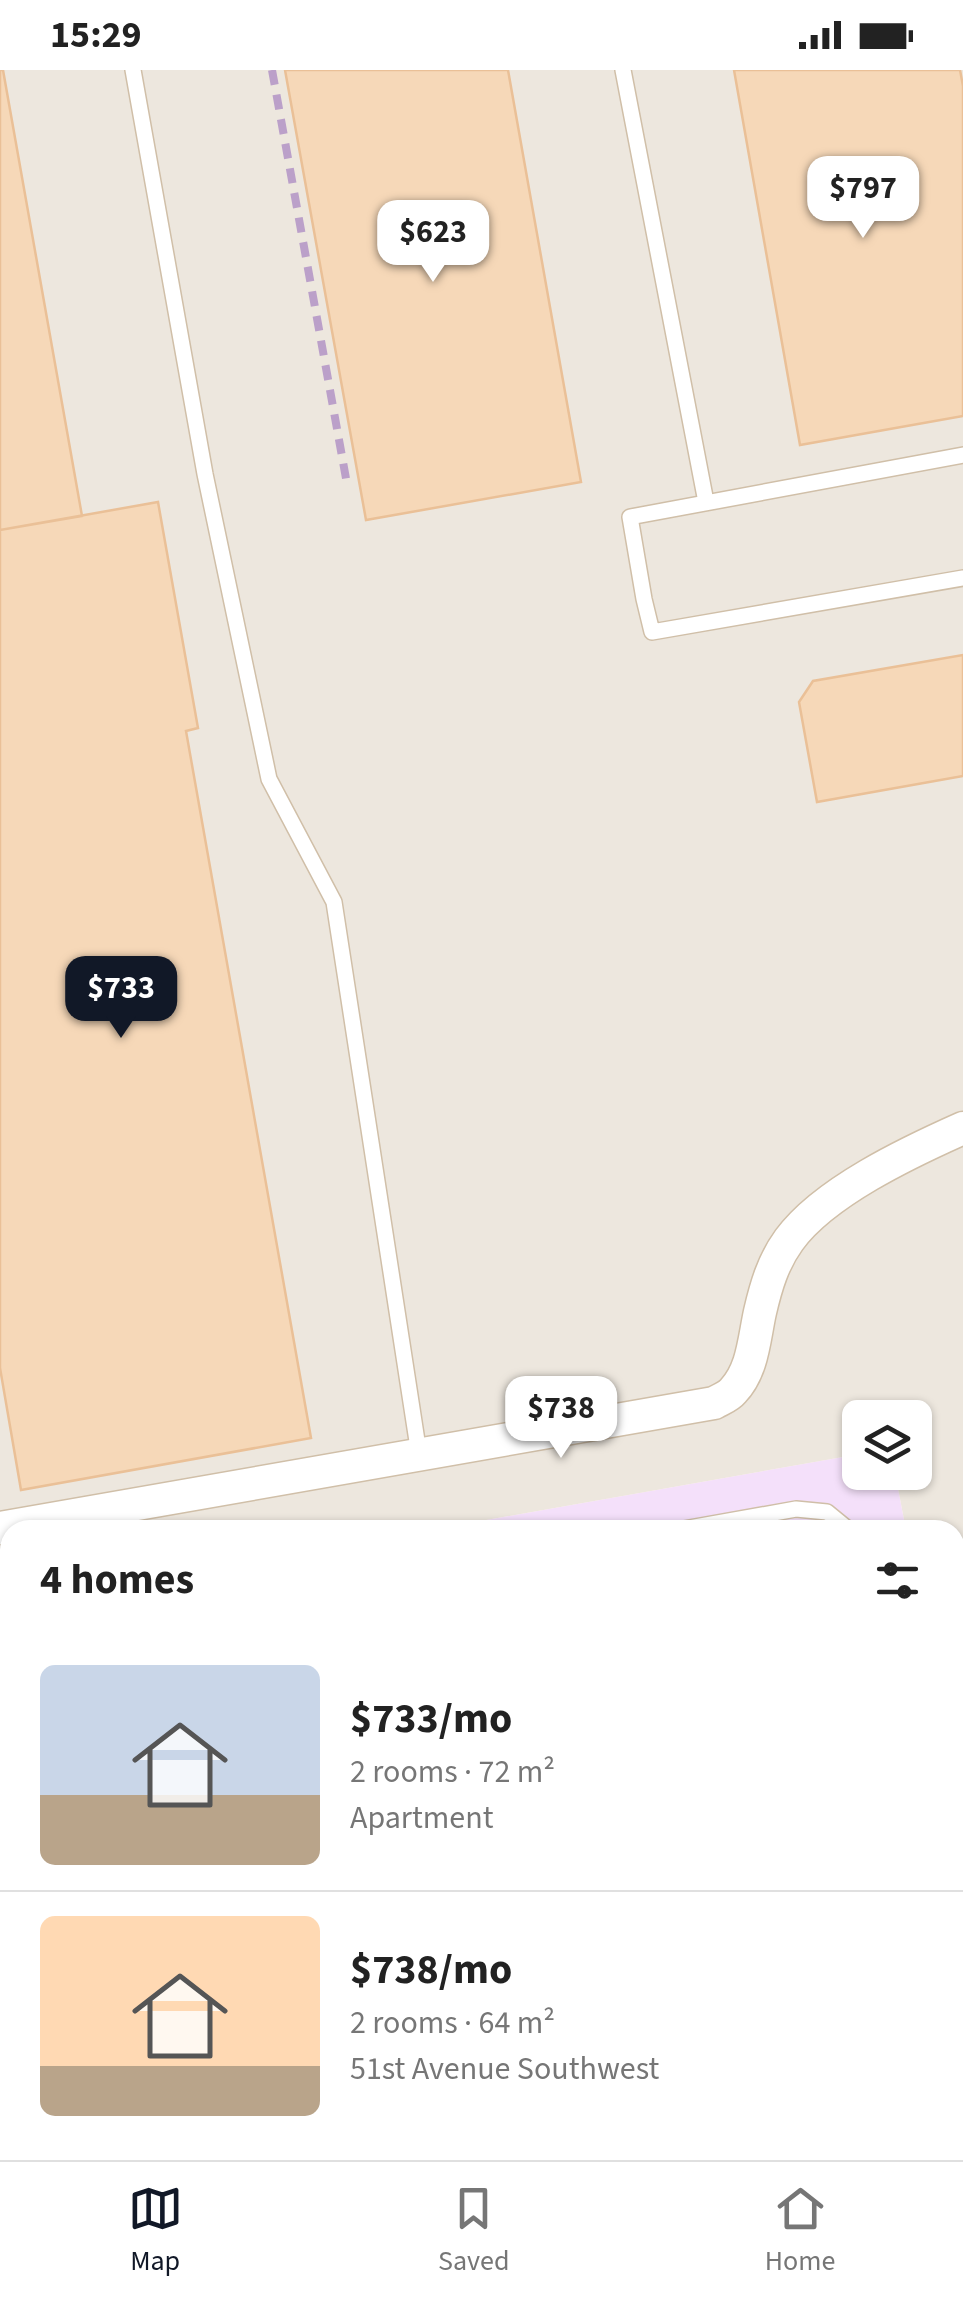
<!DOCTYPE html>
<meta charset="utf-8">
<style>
:root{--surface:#fff;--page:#f6f6f6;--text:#222;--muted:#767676;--line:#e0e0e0;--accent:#111827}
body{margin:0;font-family:"Source Sans 3",sans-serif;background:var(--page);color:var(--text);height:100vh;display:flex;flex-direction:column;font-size:38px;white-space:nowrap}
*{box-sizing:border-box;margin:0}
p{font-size:32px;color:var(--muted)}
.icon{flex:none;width:55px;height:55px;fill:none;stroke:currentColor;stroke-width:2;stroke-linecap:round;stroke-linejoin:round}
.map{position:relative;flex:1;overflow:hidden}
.panel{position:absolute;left:0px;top:1450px;width:965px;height:640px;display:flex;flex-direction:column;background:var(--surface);border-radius:30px 30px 0 0;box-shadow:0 2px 8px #0004}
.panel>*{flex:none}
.buttons{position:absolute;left:842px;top:1330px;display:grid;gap:20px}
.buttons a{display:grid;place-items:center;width:90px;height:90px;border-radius:15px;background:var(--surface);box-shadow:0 2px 8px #0004;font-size:50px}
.price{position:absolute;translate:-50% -85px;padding:0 22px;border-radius:20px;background:#fff;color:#222;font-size:32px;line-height:65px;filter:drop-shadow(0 2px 5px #0008)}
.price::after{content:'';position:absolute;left:50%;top:60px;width:30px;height:22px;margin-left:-15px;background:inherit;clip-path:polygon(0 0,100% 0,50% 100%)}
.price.active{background:var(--accent);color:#fff}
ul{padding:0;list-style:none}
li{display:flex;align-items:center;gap:30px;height:250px;padding:0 40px}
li+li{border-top:2px solid var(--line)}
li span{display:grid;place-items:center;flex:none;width:280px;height:200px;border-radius:15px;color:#555}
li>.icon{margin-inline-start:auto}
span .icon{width:120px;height:120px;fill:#fffc;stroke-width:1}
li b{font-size:42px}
h2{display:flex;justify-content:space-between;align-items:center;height:120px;padding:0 40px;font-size:42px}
.status{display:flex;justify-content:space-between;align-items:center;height:70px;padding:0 50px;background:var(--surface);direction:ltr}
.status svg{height:28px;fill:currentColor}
.tabs{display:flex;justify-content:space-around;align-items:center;height:140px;border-top:2px solid var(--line);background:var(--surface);font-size:28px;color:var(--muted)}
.tabs a{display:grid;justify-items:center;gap:5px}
.tabs .active{color:var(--accent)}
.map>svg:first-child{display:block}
.industrial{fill:#ede7de}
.education{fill:#f4e0fa}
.green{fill:#cdedc0}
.building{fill:#f6d8b8;stroke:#eac097;stroke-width:2.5}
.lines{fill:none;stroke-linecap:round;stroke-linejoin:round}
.lane-casing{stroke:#d0bfa8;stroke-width:18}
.street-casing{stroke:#d0bfa8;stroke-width:35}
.secondary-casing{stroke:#d6c2a8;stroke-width:48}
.path{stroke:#dbbb9b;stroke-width:6;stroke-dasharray:2.5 8;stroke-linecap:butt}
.lane{stroke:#fff;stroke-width:15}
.street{stroke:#fff;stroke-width:32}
.secondary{stroke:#fff;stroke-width:45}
.rail{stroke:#bba0c9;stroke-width:8;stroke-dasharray:15 10;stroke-linecap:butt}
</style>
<div class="status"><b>15:29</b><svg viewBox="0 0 49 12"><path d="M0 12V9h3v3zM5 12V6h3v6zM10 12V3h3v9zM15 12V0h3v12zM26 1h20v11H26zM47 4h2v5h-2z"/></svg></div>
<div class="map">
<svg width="963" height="2090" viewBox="0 0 963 2090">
<rect width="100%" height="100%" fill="#fef7e3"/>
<!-- industrial -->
<path class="industrial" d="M0 0H963V1752L955 1711V1460H906L895 1403 915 1402V1348H860V1384L430 1460H10V1534L0 1536Z"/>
<!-- education -->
<path class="education" d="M860 1384V1402L895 1403 906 1460H430Z
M10 1534V2080H735L725 2090H0V1536Z
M955 1711 963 1752V1854L955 1862Z"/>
<!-- green -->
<path class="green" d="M963 1932V2090H804L814 2080H955V1940Z"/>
<!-- building -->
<path class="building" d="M0 0H3L82 446 0 460Z
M285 0H508L581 412 366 450Z
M734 0H960L963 16V346L800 375Z
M158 432 198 658 186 661 311 1368 21 1420 0 1298V460Z
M963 585V706L817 732 799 632 813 611Z
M10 1734V1913L0 1858V1736Z
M169 2080H192L194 2090H114Z"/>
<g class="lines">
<!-- lane casing -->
<g class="lane-casing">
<path id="lane" d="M133 0 205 404 269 709 334 832 419 1384
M623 0 706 432
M963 385 630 447 644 529 652 562 963 508
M678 1460 796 1439 827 1442 849 1460
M0 1576 10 1575
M955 1889 963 1906
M10 1973V1975
M31 2080 33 2090
M245 2080 246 2090
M376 2090 386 2080
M588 2090 599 2080"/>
</g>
<!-- street casing -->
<g class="street-casing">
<path id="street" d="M0 1458 714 1333C721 1329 728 1327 733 1321 753 1300 754 1269 760 1242 766 1216 773 1192 789 1170 824 1122 909 1082 963 1058"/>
</g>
<!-- secondary casing -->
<g class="secondary-casing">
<path id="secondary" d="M955 1939 963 1932
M804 2090 814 2080"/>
</g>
<!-- path -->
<path class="path" d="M955 2074 963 2067
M936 2090 947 2080"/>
<!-- lane -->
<use href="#lane" class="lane"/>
<!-- street -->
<use href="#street" class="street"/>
<!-- secondary -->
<use href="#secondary" class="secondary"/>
<!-- rail -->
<path class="rail" d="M272 0 347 414"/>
</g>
</svg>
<div class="buttons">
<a><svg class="icon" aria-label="layers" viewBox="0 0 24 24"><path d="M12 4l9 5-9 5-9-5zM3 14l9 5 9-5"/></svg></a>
</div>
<b class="price" style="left:863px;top:171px">$797</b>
<b class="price" style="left:433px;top:215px">$623</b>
<b class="price active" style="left:121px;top:971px">$733</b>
<b class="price" style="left:561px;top:1391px">$738</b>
<section class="panel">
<h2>4 homes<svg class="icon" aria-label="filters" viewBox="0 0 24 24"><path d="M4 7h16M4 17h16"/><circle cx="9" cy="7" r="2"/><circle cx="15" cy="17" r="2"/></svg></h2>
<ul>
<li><span style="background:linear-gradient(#c9d6e8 65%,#b9a48a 0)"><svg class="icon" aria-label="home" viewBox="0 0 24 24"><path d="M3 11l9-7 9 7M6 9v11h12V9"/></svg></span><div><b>$733/mo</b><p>2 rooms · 72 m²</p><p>Apartment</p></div></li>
<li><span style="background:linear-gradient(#ffd9b3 75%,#b9a48a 0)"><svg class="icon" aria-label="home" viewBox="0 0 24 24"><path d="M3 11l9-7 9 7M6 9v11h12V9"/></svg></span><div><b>$738/mo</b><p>2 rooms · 64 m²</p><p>51st Avenue Southwest</p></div></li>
</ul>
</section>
</div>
<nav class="tabs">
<a class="active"><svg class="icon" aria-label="map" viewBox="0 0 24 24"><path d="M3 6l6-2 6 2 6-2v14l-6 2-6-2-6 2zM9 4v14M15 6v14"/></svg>Map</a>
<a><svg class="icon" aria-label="saved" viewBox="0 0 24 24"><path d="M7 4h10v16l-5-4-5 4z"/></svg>Saved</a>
<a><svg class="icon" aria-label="home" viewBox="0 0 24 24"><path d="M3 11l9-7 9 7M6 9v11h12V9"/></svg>Home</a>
</nav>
